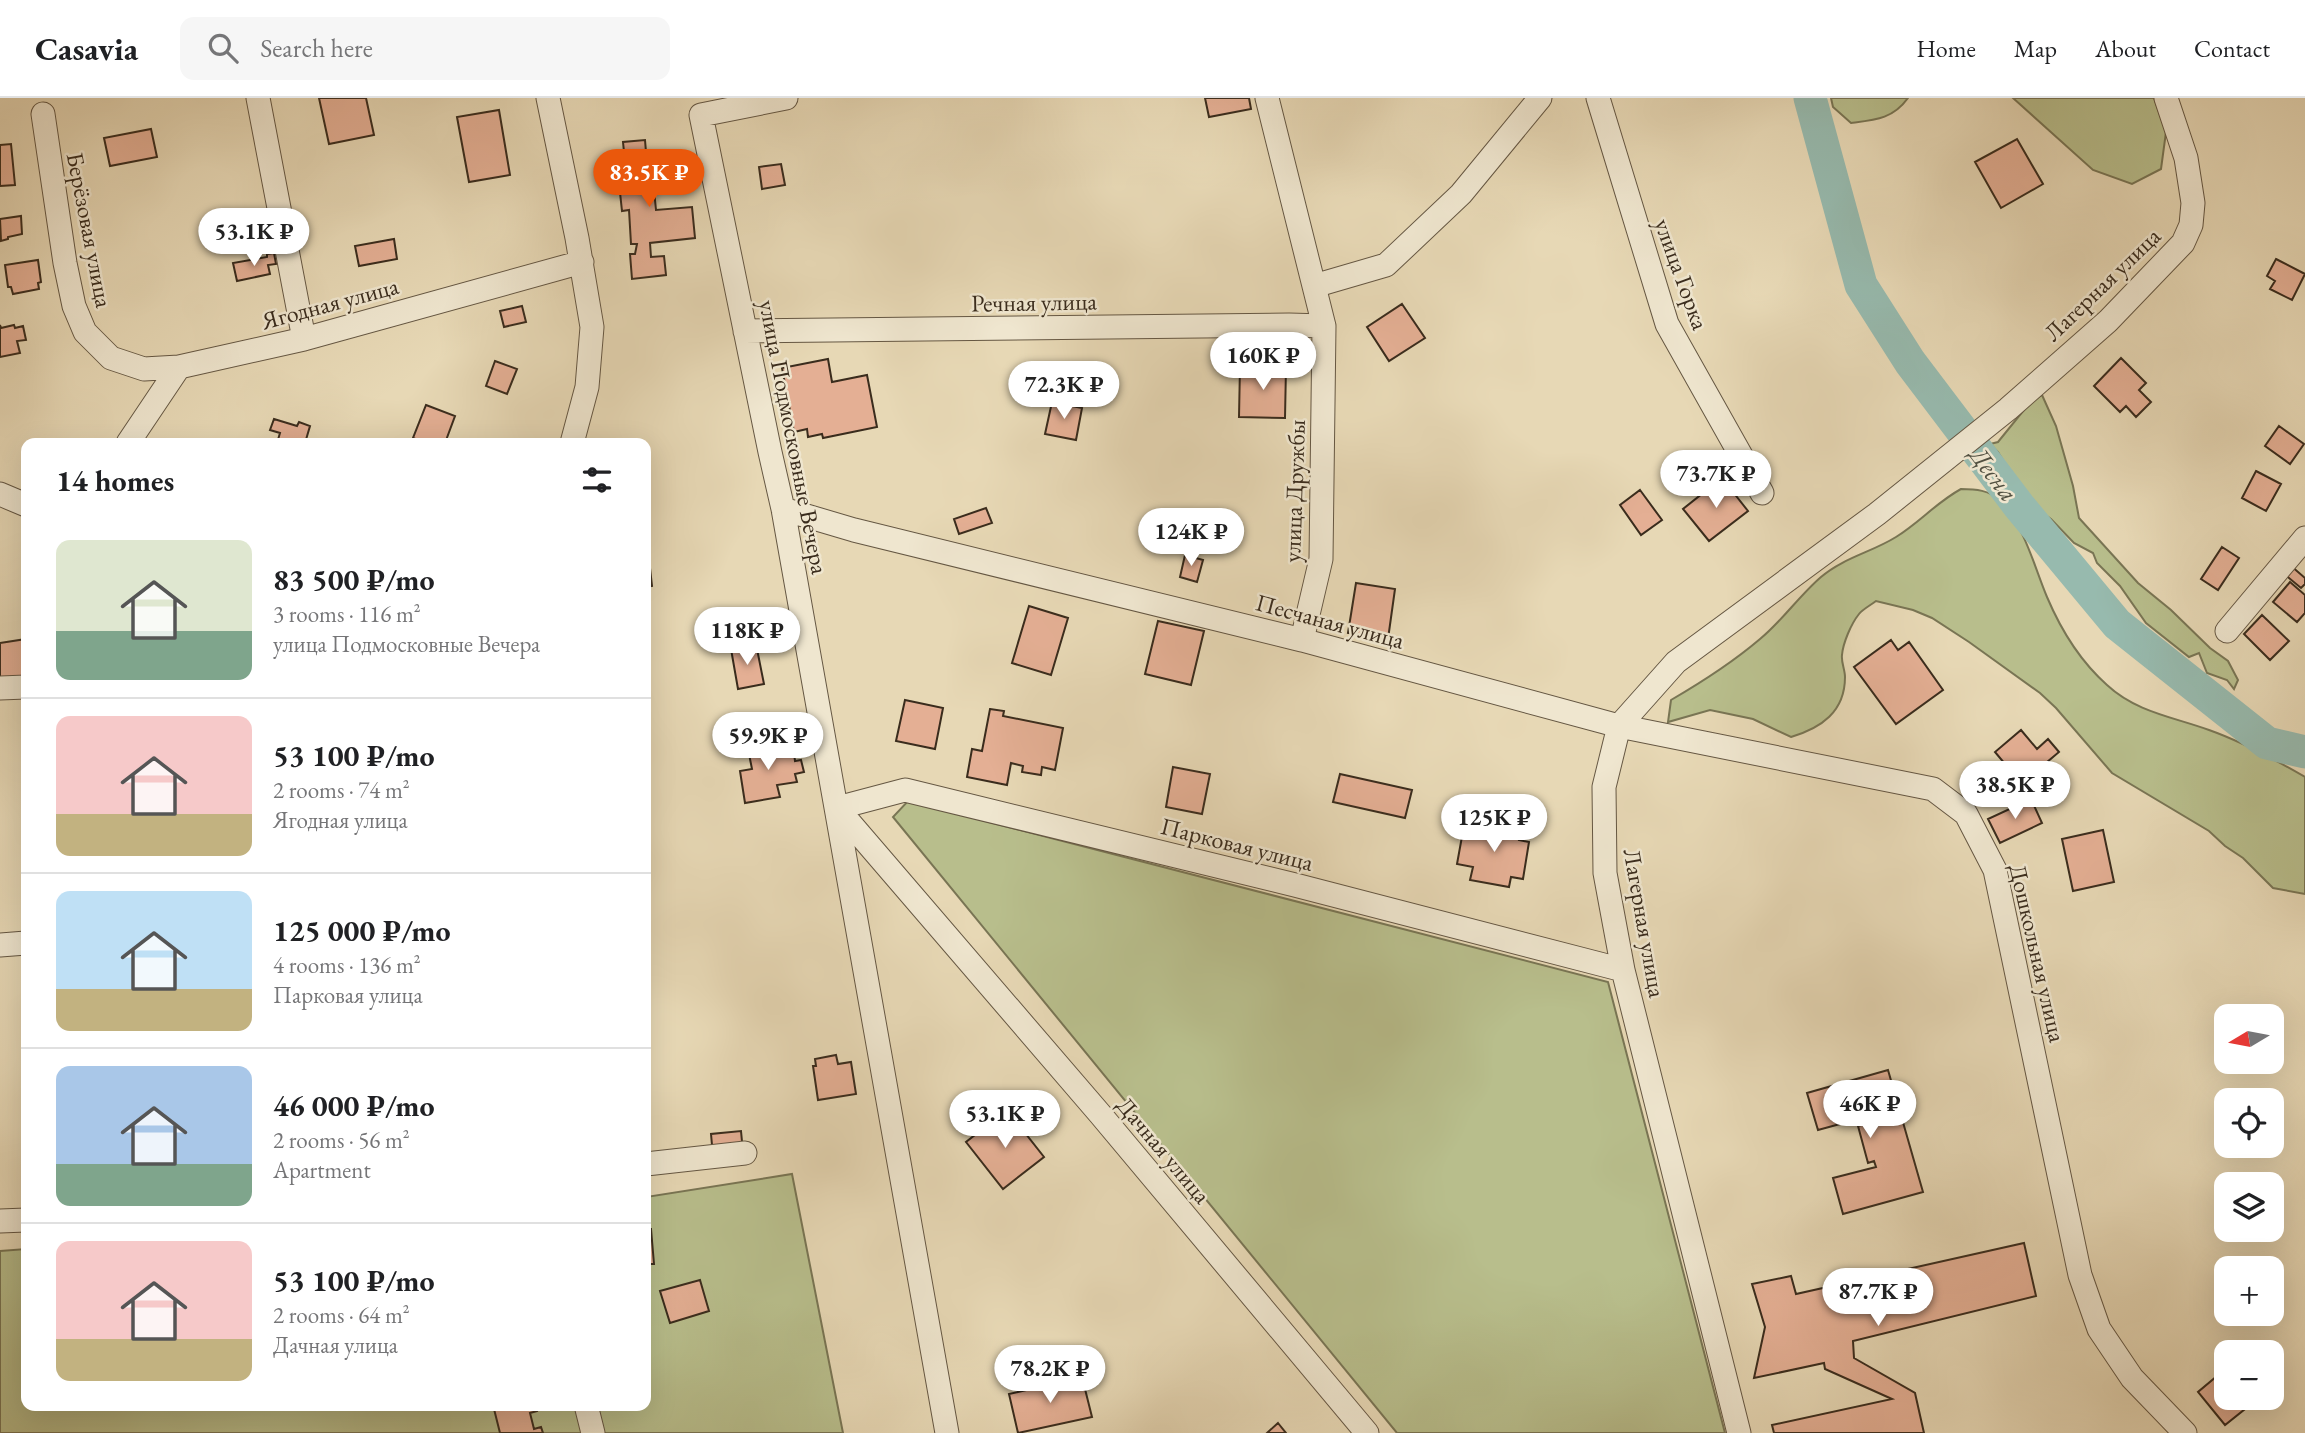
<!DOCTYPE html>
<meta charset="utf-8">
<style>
:root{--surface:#fff;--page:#f6f6f6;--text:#202124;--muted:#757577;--line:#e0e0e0;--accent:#ea580c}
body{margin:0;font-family:"EB Garamond",serif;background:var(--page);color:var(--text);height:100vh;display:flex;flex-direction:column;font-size:26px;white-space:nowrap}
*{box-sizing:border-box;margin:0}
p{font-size:23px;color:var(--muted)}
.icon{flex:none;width:38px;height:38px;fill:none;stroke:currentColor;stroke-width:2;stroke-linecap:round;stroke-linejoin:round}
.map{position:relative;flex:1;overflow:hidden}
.sheet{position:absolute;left:21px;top:340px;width:630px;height:973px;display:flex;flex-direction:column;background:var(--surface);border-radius:14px;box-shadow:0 7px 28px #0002}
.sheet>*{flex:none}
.needle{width:46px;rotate:260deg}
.buttons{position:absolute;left:2214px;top:906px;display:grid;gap:14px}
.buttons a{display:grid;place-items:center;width:70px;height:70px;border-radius:14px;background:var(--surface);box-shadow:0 7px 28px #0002;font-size:35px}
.price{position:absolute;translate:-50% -60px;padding:0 16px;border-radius:24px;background:#fff;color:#222;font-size:23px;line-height:46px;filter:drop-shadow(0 2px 4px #0008)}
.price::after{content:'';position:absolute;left:50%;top:42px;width:21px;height:16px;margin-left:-10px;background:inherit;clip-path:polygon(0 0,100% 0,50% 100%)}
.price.active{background:var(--accent);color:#fff}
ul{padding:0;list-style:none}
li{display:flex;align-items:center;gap:21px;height:175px;padding:0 35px}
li+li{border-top:2px solid var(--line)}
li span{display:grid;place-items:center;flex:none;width:196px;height:140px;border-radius:14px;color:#555}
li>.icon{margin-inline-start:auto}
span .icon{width:84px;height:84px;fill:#fffc;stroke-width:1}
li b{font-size:30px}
h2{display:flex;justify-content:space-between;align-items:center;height:84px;padding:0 35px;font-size:30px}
header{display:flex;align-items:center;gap:42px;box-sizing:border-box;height:98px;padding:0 35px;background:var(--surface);border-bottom:2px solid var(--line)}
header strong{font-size:33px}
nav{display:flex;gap:38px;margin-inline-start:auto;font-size:24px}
.search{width:490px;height:63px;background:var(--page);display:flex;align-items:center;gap:18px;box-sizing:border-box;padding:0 24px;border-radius:14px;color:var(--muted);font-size:26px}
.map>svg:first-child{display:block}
.green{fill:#b8be8c;stroke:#797554;stroke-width:2}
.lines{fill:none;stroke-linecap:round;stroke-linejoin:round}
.river{stroke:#97baae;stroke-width:33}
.building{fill:#e4af94;stroke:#3a2c1d;stroke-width:2}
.street-casing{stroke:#655743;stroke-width:25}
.street{stroke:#efe6cf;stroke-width:23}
.labels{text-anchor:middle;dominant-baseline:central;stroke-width:5;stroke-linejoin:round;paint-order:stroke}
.street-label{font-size:24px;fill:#3a2c1d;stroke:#efe6cf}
.water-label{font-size:26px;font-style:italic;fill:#515041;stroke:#efe6cf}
</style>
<header>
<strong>Casavia</strong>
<div class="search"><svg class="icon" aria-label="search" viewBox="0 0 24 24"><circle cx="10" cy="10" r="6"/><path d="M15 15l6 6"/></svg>Search here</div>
<nav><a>Home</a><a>Map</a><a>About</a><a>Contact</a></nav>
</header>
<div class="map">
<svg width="2305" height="1335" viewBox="0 0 2305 1335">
<rect width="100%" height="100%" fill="#e7d8b5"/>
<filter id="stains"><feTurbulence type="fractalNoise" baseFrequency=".00286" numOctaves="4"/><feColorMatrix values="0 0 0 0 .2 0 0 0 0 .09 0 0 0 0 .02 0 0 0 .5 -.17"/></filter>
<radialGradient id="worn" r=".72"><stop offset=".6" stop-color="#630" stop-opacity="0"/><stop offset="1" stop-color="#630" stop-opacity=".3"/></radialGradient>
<!-- green -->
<path class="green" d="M1831 0H1908C1893 21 1875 22 1851 25L1833 9Z
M2013 0H2154L2166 34 2161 71 2132 86 2093 72Z
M2042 297 2056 328 2073 388 2079 420 2138 485 2171 512 2210 550 2228 563 2238 582 2234 591 2227 582 2207 575 2199 555 2189 559 2146 525 2120 488 2097 465 2093 455 2074 445 2051 421 2034 409 2027 401 1998 354 1990 346 1998 344 2032 302Z
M1961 391C1975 391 1990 392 2000 403 2025 429 2034 468 2047 499 2061 532 2080 563 2107 587 2136 614 2173 619 2209 632 2243 644 2274 661 2305 679V796L2273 790 2243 760 2225 748 2209 733 2112 675 2056 610 2040 595 1969 544 1932 520 1913 512 1876 503C1871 507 1863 511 1859 516 1851 526 1843 545 1842 557 1841 564 1845 572 1845 579 1845 614 1821 630 1791 639L1753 621 1710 612 1668 624 1671 602C1702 584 1733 564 1760 541 1782 523 1799 498 1821 479 1843 460 1872 454 1896 439 1920 424 1937 404 1961 391Z
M908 703 1608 884 1725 1335H1397L893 719Z
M792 1076 843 1335H0V1153L26 1151V1307H646V1099Z"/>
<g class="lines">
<!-- river -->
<path class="river" d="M1810 0 1861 187 1910 264 2019 408 2117 526 2267 645 2305 654"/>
</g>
<!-- building -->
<path class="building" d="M319 0H366L374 37 329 46Z
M1205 0H1249L1251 11 1209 19Z
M499 12 510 77 469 84 457 19Z
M151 31 157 59 110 68 104 40Z
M2017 41 2043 86 2001 110 1975 64Z
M645 42 646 54 653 53 655 71 666 70 668 91 654 92 656 112 692 109 695 140 650 145 651 159 664 158 666 177 632 181 630 156H635L637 146H631L629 112 622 113 619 85 624 84V80H618L616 55 624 54 623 44Z
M11 46 15 87 0 88V47Z
M781 66 785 87 762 91 759 69Z
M21 118 22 136 8 139V141L1 143 0 121Z
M394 141 397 161 359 168 355 148Z
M274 155 276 166 268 167 270 176 237 183 233 165 267 159V156Z
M2276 161 2305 176 2292 202 2270 191 2275 183 2267 178Z
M38 162 41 184 38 185 39 191 13 196 11 189H8L5 167Z
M1402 206 1425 240 1389 263 1367 229Z
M522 208 526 224 504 229 500 213Z
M0 227 1 230 14 227 15 230 23 228 26 242 17 243 20 255 0 259Z
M2121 260 2146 285 2139 292 2151 304 2136 319 2126 308 2120 314 2094 288Z
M828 261 832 284 867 277 877 329 823 340 822 336 808 339 807 331 794 334 782 270Z
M495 263 517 271 507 296 486 288Z
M1240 268 1286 269 1285 320 1239 319Z
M1052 304 1082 310 1076 342 1045 336Z
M426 307 455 318 445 345H425L413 340Z
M274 321 297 328 299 324 310 328 305 345H277L280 335 270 332Z
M2279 328 2304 346 2290 366 2265 348Z
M2256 373 2281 386 2266 413 2242 400Z
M1722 380 1748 413 1709 443 1683 411Z
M1640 392 1662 422 1641 437 1620 407Z
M986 410 992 425 959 436 954 421Z
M2222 449 2239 460 2218 492 2201 481Z
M1185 457 1203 462 1197 484 1180 479Z
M2290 467 2305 480V486L2301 490 2283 475Z
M650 470 652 488 646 489V471Z
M2290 484 2305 497V515L2297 524 2273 504Z
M1356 485 1395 491 1388 541 1348 535Z
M1029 508 1068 520 1051 577 1012 565Z
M2262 517 2289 543 2270 562 2244 536Z
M1158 523 1204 533 1191 587 1145 576Z
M26 541V579L0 583V545Z
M1891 542 1898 552 1909 544 1943 592 1896 626 1854 569Z
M756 546 764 586 738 591 731 551Z
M905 602 943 610 935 651 896 643Z
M990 611 1004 613 1003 618 1063 630 1055 672 1042 669 1041 677 1022 674 1023 668 1011 665 1007 687 967 679 972 651 982 653Z
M2021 632 2037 651 2048 641 2059 654 2046 665 2060 682 2036 703 1995 654Z
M760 644 762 652 787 648 789 656 794 655 795 663 801 662 804 674 795 676 797 684 777 687 780 699 745 705 740 673 752 671 749 656 744 657 742 647Z
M1173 669 1210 676 1202 716 1166 709Z
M1340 676 1412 692 1405 720 1333 704Z
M2031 701 2042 725 2000 745 1988 721Z
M1476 724 1521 732 1519 742 1529 744 1523 781 1511 779 1509 789 1470 782 1473 769 1457 766 1463 733 1474 735Z
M2103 732 2114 784 2073 793 2062 741Z
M836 957 838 966 851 964 856 996 818 1002 813 968H816L815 961Z
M1888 972 1923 1094 1843 1116 1833 1080 1876 1069 1874 1063 1868 1065 1858 1028 1864 1026 1862 1020 1818 1032 1807 995Z
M1007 1012 1044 1059 1003 1091 966 1044Z
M741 1033 743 1054 713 1058 711 1036Z
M646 1131H651L654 1166H646Z
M2024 1145 2036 1198 1853 1243 1854 1260 1915 1295 1924 1335H1774L1772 1327 1892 1301 1825 1271 1824 1265 1754 1280 1765 1229 1752 1186 1791 1178 1796 1196Z
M700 1182 709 1213 670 1225 660 1193Z
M2223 1273 2226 1277V1300H2244L2250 1307 2225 1327 2198 1294Z
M1082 1279 1092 1319 1018 1335 1009 1296Z
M493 1307H536L537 1313 530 1315 534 1331 541 1329 543 1335H500Z
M1278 1325 1286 1335H1267Z"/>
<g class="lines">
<!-- street casing -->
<g class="street-casing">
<path id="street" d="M258 0 304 241
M548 0 577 140 592 229 587 289 572 345
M786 0 701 17 770 354 783 411 947 1335
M1267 0 1324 228 1321 461 1302 542
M1598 0 1667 226 1762 395
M43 16 65 165 74 208 85 234 111 260 144 271 179 269
M1314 188 1386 167 1461 96 1540 0
M745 233 1289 227 1324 228
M128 345 179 269 304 241 582 164
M0 396 26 407
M783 411 854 432 1302 542 1619 628 1933 691 1966 716 1995 772 2080 1177 2099 1231 2132 1280 2185 1335
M2227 533 2305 440
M0 590 26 589
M0 847 26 845
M646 1066 745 1055
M0 1123 26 1122
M586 1307 593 1335
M1367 1335 1100 1016 837 710 905 692 1295 787 1623 872
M1739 1335 1623 872 1605 775 1604 689 1619 628 1676 564 1877 416 2008 311 2108 223 2183 145 2191 127 2193 105 2186 60 2166 0"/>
</g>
<!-- street -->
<use href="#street" class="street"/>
</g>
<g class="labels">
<!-- street labels -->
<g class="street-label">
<text transform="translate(90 132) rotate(79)">Берёзовая улица</text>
<text transform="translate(1682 176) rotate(70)">улица Горка</text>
<text transform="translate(2102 186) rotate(-44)">Лагерная улица</text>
<text transform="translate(1034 204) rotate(-1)">Речная улица</text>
<text transform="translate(330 205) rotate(-15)">Ягодная улица</text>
<text transform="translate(794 339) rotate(79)">улица Подмосковные Вечера</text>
<text transform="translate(1294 393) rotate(-88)">улица Дружбы</text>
<text transform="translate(1330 523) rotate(15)">Песчаная улица</text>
<text transform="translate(1237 746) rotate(14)">Парковая улица</text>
<text transform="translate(1645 825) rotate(80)">Лагерная улица</text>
<text transform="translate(2038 855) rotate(77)">Дошкольная улица</text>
<text transform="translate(1164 1052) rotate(50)">Дачная улица</text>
</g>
<!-- water labels -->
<g class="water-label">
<text transform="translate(1994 376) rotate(53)">Десна</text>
</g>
</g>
<rect width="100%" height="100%" filter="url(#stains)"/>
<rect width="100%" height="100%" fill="url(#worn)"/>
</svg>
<div class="buttons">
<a><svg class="needle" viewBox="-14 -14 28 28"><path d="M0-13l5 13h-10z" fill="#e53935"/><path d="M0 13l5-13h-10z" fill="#757577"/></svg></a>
<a><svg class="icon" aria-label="locate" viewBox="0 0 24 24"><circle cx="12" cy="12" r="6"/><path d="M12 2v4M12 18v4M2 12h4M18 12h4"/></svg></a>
<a><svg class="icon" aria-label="layers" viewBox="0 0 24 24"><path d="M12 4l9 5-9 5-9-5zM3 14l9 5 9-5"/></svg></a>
<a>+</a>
<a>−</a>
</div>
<b class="price active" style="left:649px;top:111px">83.5K ₽</b>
<b class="price" style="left:254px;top:170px">53.1K ₽</b>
<b class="price" style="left:1263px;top:294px">160K ₽</b>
<b class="price" style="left:1064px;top:323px">72.3K ₽</b>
<b class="price" style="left:1716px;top:412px">73.7K ₽</b>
<b class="price" style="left:1191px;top:470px">124K ₽</b>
<b class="price" style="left:747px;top:569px">118K ₽</b>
<b class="price" style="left:768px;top:674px">59.9K ₽</b>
<b class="price" style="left:2015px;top:723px">38.5K ₽</b>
<b class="price" style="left:1494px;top:756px">125K ₽</b>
<b class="price" style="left:1870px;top:1042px">46K ₽</b>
<b class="price" style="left:1005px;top:1052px">53.1K ₽</b>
<b class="price" style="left:1878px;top:1230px">87.7K ₽</b>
<b class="price" style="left:1050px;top:1307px">78.2K ₽</b>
<section class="sheet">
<h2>14 homes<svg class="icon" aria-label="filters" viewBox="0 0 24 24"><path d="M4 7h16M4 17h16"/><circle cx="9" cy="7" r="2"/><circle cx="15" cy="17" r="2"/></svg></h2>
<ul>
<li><span style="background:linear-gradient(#dfe7d0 65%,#7fa58c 0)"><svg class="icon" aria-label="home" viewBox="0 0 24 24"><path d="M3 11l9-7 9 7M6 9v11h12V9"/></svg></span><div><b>83 500 ₽/mo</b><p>3 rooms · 116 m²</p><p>улица Подмосковные Вечера</p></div></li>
<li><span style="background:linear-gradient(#f6c9c9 70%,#c2b280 0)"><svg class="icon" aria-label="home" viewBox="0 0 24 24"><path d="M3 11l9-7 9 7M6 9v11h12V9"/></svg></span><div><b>53 100 ₽/mo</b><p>2 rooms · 74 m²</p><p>Ягодная улица</p></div></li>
<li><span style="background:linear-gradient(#bfe0f5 70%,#c2b280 0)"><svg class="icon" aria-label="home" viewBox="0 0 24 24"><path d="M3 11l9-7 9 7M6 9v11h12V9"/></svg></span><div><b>125 000 ₽/mo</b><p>4 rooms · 136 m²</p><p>Парковая улица</p></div></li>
<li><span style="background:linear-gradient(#a9c7e8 70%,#7fa58c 0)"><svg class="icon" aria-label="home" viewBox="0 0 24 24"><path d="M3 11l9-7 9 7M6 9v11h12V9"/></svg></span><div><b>46 000 ₽/mo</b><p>2 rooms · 56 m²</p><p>Apartment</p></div></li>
<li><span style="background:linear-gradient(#f6c9c9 70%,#c2b280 0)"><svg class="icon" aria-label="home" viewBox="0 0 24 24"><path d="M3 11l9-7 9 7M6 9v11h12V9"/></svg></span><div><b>53 100 ₽/mo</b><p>2 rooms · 64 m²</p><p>Дачная улица</p></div></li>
</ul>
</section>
</div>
